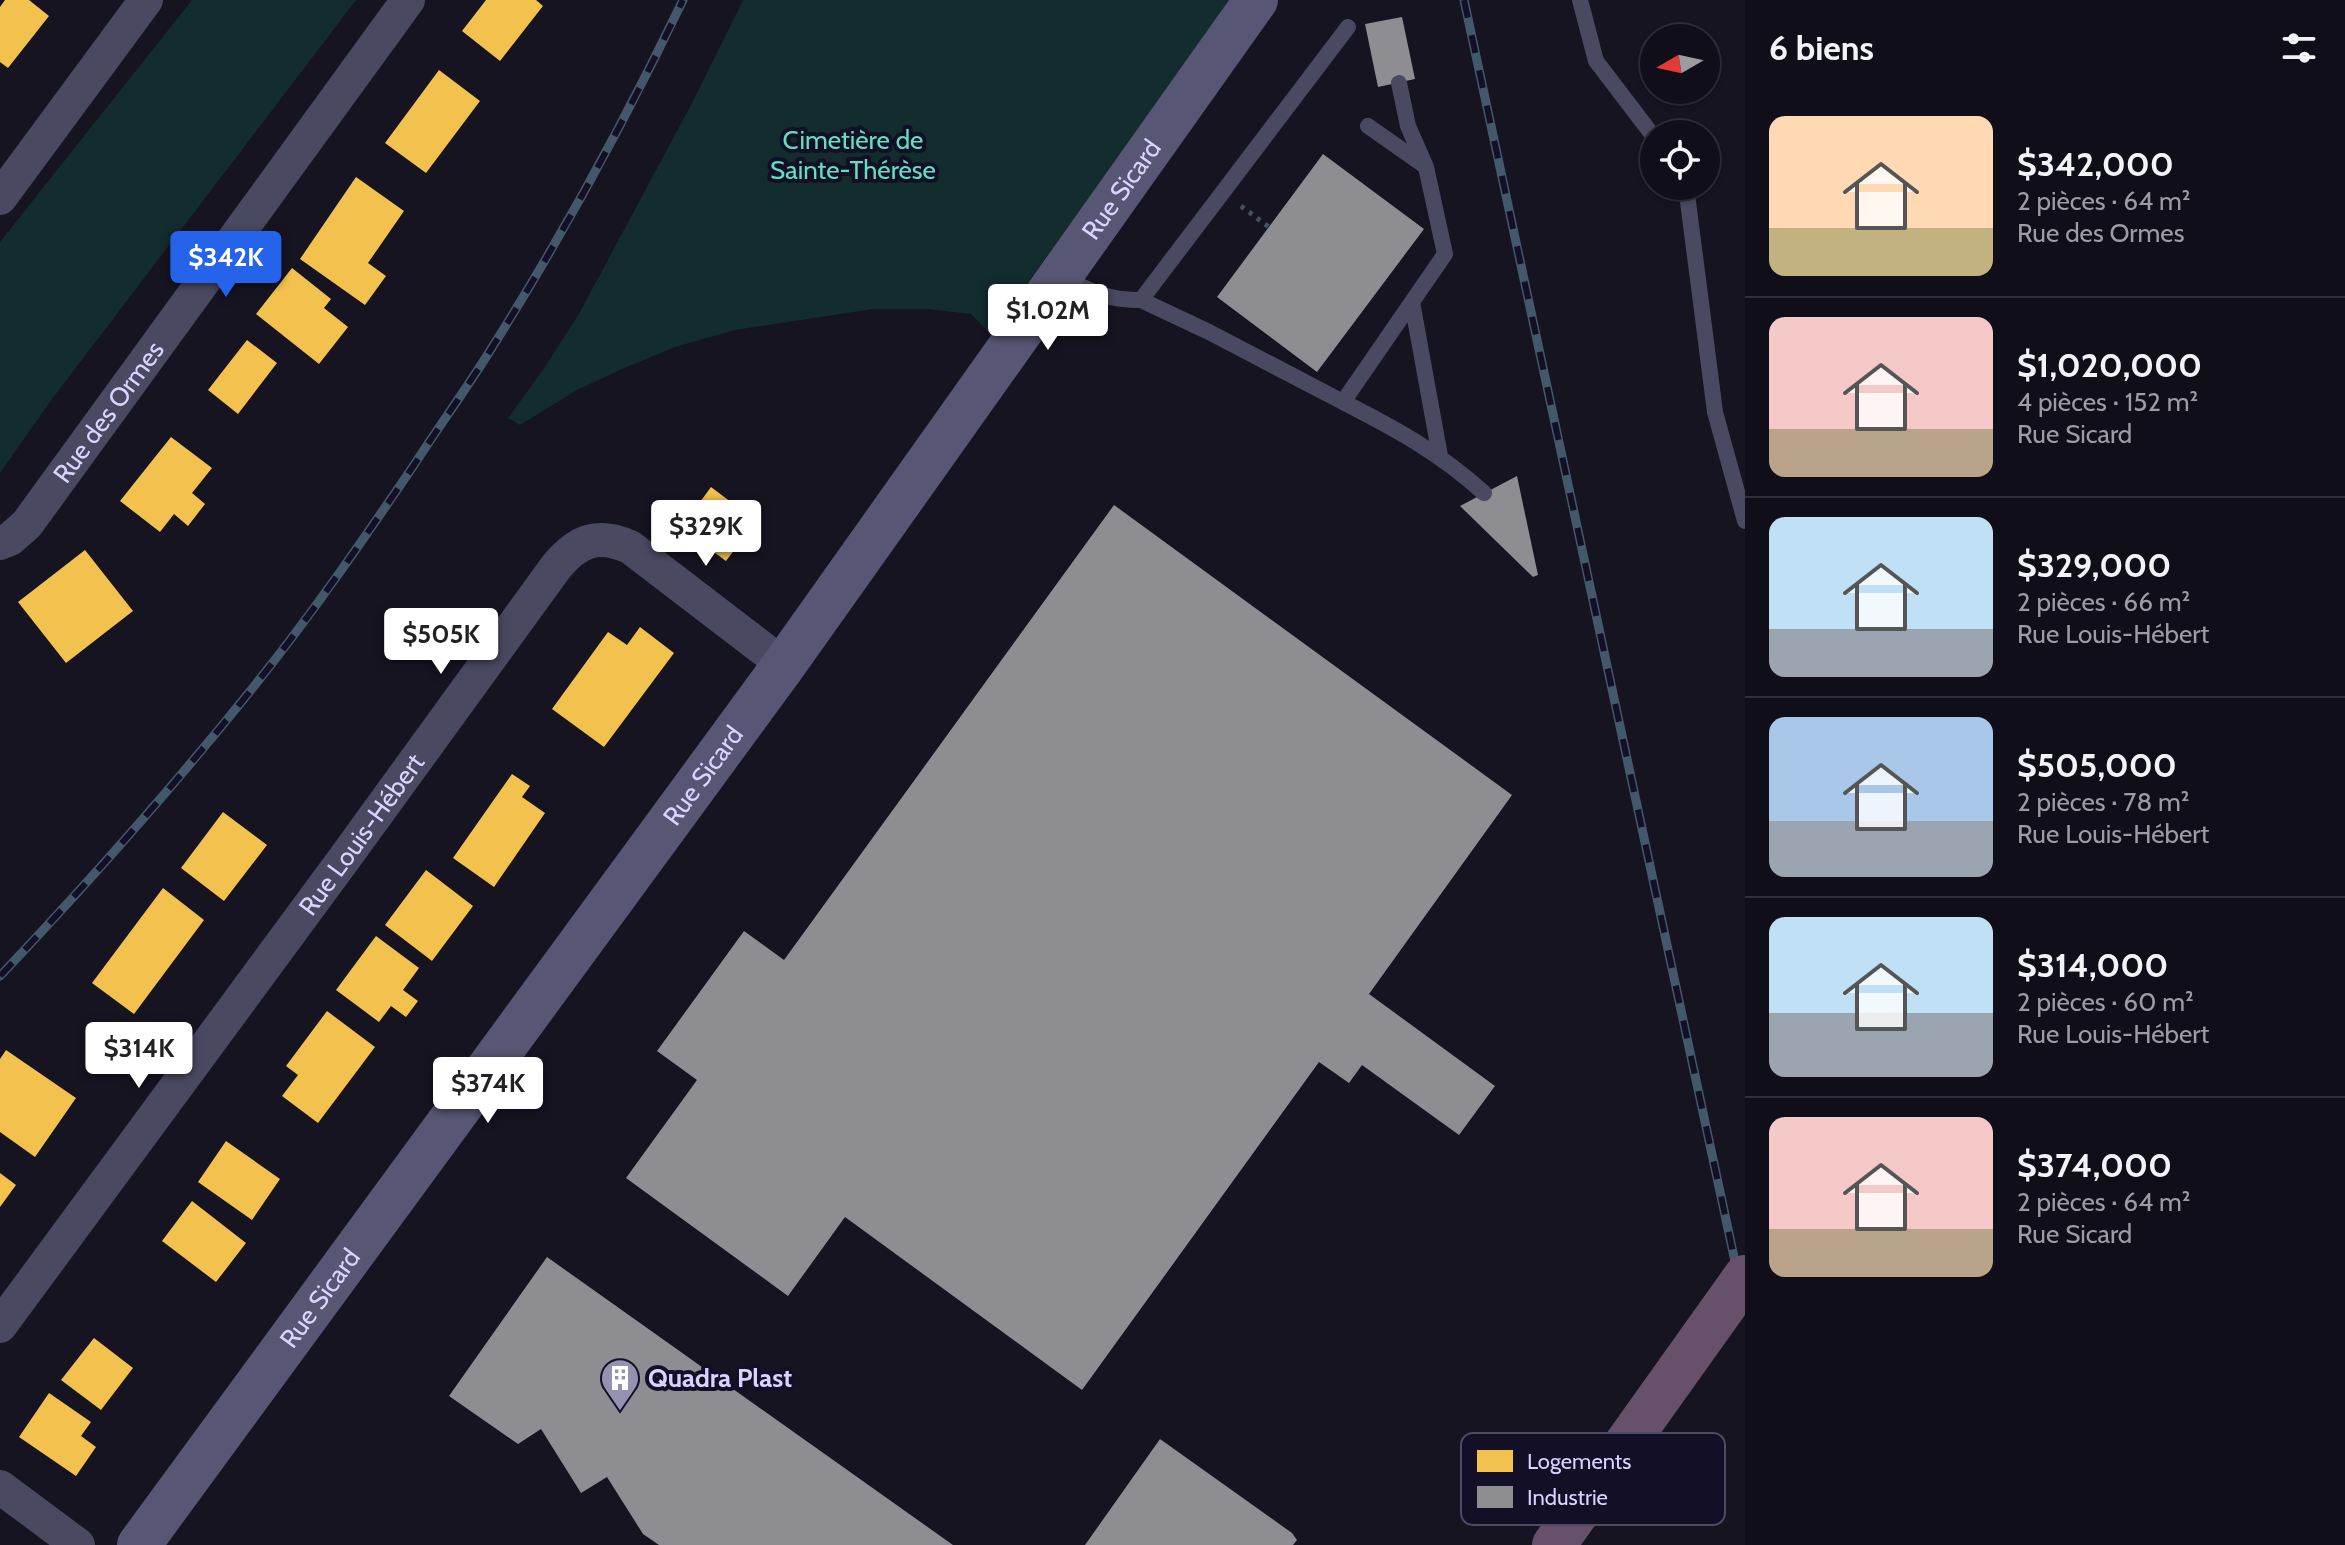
<!DOCTYPE html>
<html lang="fr">
<meta charset="utf-8">
<style>
:root{--surface:#100f19;--page:#1e1d26;--text:#f1f3f6;--muted:#9c9ca2;--line:#302f38;--accent:#2563eb}
body{margin:0;font-family:Cabin,sans-serif;background:var(--page);color:var(--text);height:100vh;display:flex;flex-direction:column;font-size:30px;white-space:nowrap}
*{box-sizing:border-box;margin:0}
p{font-size:26px;color:var(--muted)}
.icon{flex:none;width:44px;height:44px;fill:none;stroke:currentColor;stroke-width:2;stroke-linecap:round;stroke-linejoin:round}
.map{position:relative;flex:1;overflow:hidden}
.details{display:flex;flex-direction:column;background:var(--surface);width:600px}
.details>*{flex:none}
.needle{width:52px;rotate:261deg}
.tools{position:absolute;left:1640px;top:24px;display:grid;gap:16px}
.tools a{display:grid;place-items:center;width:80px;height:80px;border-radius:50%;background:var(--surface);box-shadow:0 2px 6px #0004,0 0 0 2px var(--line);font-size:40px}
.price{position:absolute;translate:-50% -68px;padding:0 18px;border-radius:8px;background:#fff;color:#222;font-size:26px;line-height:52px;filter:drop-shadow(0 2px 4px #0008)}
.price::after{content:'';position:absolute;left:50%;top:48px;width:24px;height:18px;margin-left:-12px;background:inherit;clip-path:polygon(0 0,100% 0,50% 100%)}
.price.selected{background:var(--accent);color:#fff}
ul{padding:0;list-style:none}
li{display:flex;align-items:center;gap:24px;height:200px;padding:0 24px}
li+li{border-top:2px solid var(--line)}
li span{display:grid;place-items:center;flex:none;width:224px;height:160px;border-radius:16px;color:#555}
li>.icon{margin-inline-start:auto}
span .icon{width:96px;height:96px;fill:#fffc;stroke-width:1}
li b{font-size:34px}
h2{display:flex;justify-content:space-between;align-items:center;height:96px;padding:0 24px;font-size:34px}
main{display:flex;flex:1;min-height:0}
.map>svg:first-child{display:block}
.green{fill:#132c2d}
.homes{fill:#f2c14e}
.industry{fill:#8d8d92}
.lines{fill:none;stroke-linecap:round;stroke-linejoin:round}
.path{stroke:#44505f;stroke-width:5;stroke-dasharray:4 6;stroke-linecap:butt}
.lane{stroke:#4a4962;stroke-width:16}
.street{stroke:#4a4962;stroke-width:34}
.secondary{stroke:#575674;stroke-width:44}
.rail-casing{stroke:#43596b;stroke-width:9}
.rail{stroke:#130f26;stroke-width:6;stroke-dasharray:18;stroke-linecap:butt}
.highway-bridge{stroke:#67516a;stroke-width:44}
.labels{text-anchor:middle;dominant-baseline:central;stroke-width:8;stroke-linejoin:round;paint-order:stroke}
.park-label{font-size:26px;fill:#5fe0c0;stroke:#130f26}
.street-label{font-size:26px;fill:#d9d4ff;stroke:#130f26}
.poi-label{font-size:26px;font-weight:bold;fill:#d9d4ff;stroke:#130f26;text-anchor:start}
.key{fill:#130f26;stroke:#4e4a67;stroke-width:2}
.key-label{font-size:22px;fill:#d9d4ff}
</style>
<main>
<div class="map">
<svg width="1745" height="1545" viewBox="0 0 1745 1545">
<rect width="100%" height="100%" fill="#161421"/>
<!-- green -->
<path class="green" d="M192 0H356L52 399 0 473V242Z
M743 0H1230L991 334 971 314 928 309H873L735 330 675 347 622 369 577 390 520 425 508 418 543 370 580 312 692 103Z"/>
<!-- homes -->
<path class="homes" d="M5 0H29L49 16 8 68 0 62V7Z
M486 0H536L543 6 500 61 462 31Z
M439 70 480 101 426 173 385 143Z
M356 177 404 211 368 263 386 276 365 305 300 259Z
M292 268 331 299 324 308 348 327 319 364 256 314Z
M247 340 277 363 238 414 208 390Z
M171 437 212 468 192 493 205 504 188 526 174 514 160 532 120 501Z
M711 487 756 521 726 561 681 528Z
M85 550 133 611 66 663 18 602Z
M640 627 674 653 604 747 552 709 608 632 627 645Z
M512 774 530 786 522 797 545 813 494 887 453 858Z
M223 812 267 845 224 901 181 868Z
M426 870 473 906 432 961 385 925Z
M163 888 204 920 134 1014 92 983Z
M376 936 419 968 403 990 418 1001 406 1017 391 1006 379 1022 336 990Z
M327 1011 375 1047 318 1123 282 1096 298 1075 286 1066Z
M6 1050 76 1098 35 1157 0 1132V1059Z
M226 1141 280 1179 252 1220 198 1182Z
M0 1173 16 1185 0 1207Z
M192 1201 246 1243 216 1282 162 1241Z
M94 1338 133 1368 101 1410 61 1380Z
M49 1393 91 1422 81 1436 96 1447 76 1476 19 1437Z"/>
<!-- industry -->
<path class="industry" d="M1402 17 1415 79 1378 87 1365 24Z
M1323 154 1424 229 1317 372 1217 297Z
M1517 476 1538 575 1533 577 1460 506Z
M1114 505 1512 795 1369 994 1495 1086 1459 1135 1362 1065 1349 1083 1319 1062 1082 1390 845 1217 788 1296 626 1178 697 1080 657 1051 744 931 784 960Z
M547 1257 953 1545H659L643 1534 607 1477 581 1493 541 1429 518 1444 449 1396Z
M1160 1439 1292 1533 1297 1540 1293 1545H1085Z"/>
<g class="lines">
<!-- path -->
<path class="path" d="M1241 206 1269 227"/>
<!-- lane -->
<path class="lane" d="M1580 0 1596 61 1654 137
M1368 126 1425 166
M1686 186 1715 412 1745 521
M1062 277C1090 291 1109 301 1141 300L1348 27
M1141 300 1209 332 1343 402 1445 254 1426 167 1408 126 1399 83
M1412 302 1440 456
M1343 402C1396 429 1440 453 1484 493"/>
<!-- street -->
<g class="street">
<path d="M0 198 146 0"/>
<path id="s1" d="M0 543 10 539 27 524 408 0"/>
<path id="s2" d="M0 1326 344 859 556 567C578 540 598 533 630 547L784 665"/>
<path d="M0 1487 78 1545"/>
</g>
<!-- secondary -->
<path class="secondary" id="s3" d="M139 1545 784 665 1256 0"/>
<!-- rail casing -->
<g class="rail-casing">
<path id="rail" d="M1464 0 1745 1308
M0 976C89 882 174 786 255 685 312 614 363 540 414 465 438 428 464 392 488 354 560 240 625 121 683 0"/>
</g>
<!-- rail -->
<use href="#rail" class="rail"/>
<!-- highway-bridge -->
<path class="highway-bridge" d="M1554 1545 1745 1277"/>
</g>
<!-- icons -->
<defs>
<g id="building-pin" transform="scale(2)"><path d="M0 17L-7.5 6A9.5 9.5 0 1 1 7.5 6Z" fill="#9591b1" stroke="#130f26"/><path d="M-4-6H4V6H1V3H-1V6H-4ZM-2.5-4.3h1.7v1.8h-1.7ZM.8-4.3h1.7v1.8H.8ZM-2.5-1h1.7V.8h-1.7ZM.8-1h1.7V.8H.8Z" fill="#fff"/></g>
</defs>
<g fill-rule="evenodd">
<use href="#building-pin" x="620" y="1378"/>
</g>
<g class="labels">
<!-- park labels -->
<g class="park-label">
<text x="853" y="140">Cimetière de<tspan x="853" dy="30">Sainte-Thérèse</tspan></text>
</g>
<!-- street labels -->
<g class="street-label">
<text stroke="none"><textPath href="#s3" startOffset="1674">Rue Sicard</textPath></text>
<text stroke="none"><textPath href="#s1" startOffset="172">Rue des Ormes</textPath></text>
<text stroke="none"><textPath href="#s3" startOffset="954">Rue Sicard</textPath></text>
<text stroke="none"><textPath href="#s2" startOffset="610">Rue Louis-Hébert</textPath></text>
<text stroke="none"><textPath href="#s3" startOffset="306">Rue Sicard</textPath></text>
</g>
<!-- poi labels -->
<g class="poi-label">
<text x="648" y="1378">Quadra Plast</text>
</g>
</g>
<!-- legend -->
<rect x="1461" y="1433" width="264" height="92" rx="12" class="key"/>
<rect x="1477" y="1450" width="36" height="22" fill="#f2c14e"/>
<rect x="1477" y="1486" width="36" height="22" fill="#8d8d92"/>
<g class="key-label">
<text x="1527" y="1469">Logements</text>
<text x="1527" y="1505">Industrie</text>
</g>
</svg>
<div class="tools">
<a><svg class="needle" viewBox="-14 -14 28 28"><path d="M0-13l5 13h-10z" fill="#e53935"/><path d="M0 13l5-13h-10z" fill="#9c9ca2"/></svg></a>
<a><svg class="icon" aria-label="locate" viewBox="0 0 24 24"><circle cx="12" cy="12" r="6"/><path d="M12 2v4M12 18v4M2 12h4M18 12h4"/></svg></a>
</div>
<b class="price selected" style="left:226px;top:299px">$342K</b>
<b class="price" style="left:1048px;top:352px">$1.02M</b>
<b class="price" style="left:706px;top:568px">$329K</b>
<b class="price" style="left:441px;top:676px">$505K</b>
<b class="price" style="left:139px;top:1090px">$314K</b>
<b class="price" style="left:488px;top:1125px">$374K</b>
</div>
<section class="details">
<h2>6 biens<svg class="icon" aria-label="filters" viewBox="0 0 24 24"><path d="M4 7h16M4 17h16"/><circle cx="9" cy="7" r="2"/><circle cx="15" cy="17" r="2"/></svg></h2>
<ul>
<li><span style="background:linear-gradient(#ffd9b3 70%,#c2b280 0)"><svg class="icon" aria-label="home" viewBox="0 0 24 24"><path d="M3 11l9-7 9 7M6 9v11h12V9"/></svg></span><div><b>$342,000</b><p>2 pièces · 64 m²</p><p>Rue des Ormes</p></div></li>
<li><span style="background:linear-gradient(#f6c9c9 70%,#b9a48a 0)"><svg class="icon" aria-label="home" viewBox="0 0 24 24"><path d="M3 11l9-7 9 7M6 9v11h12V9"/></svg></span><div><b>$1,020,000</b><p>4 pièces · 152 m²</p><p>Rue Sicard</p></div></li>
<li><span style="background:linear-gradient(#bfe0f5 70%,#9aa5b1 0)"><svg class="icon" aria-label="home" viewBox="0 0 24 24"><path d="M3 11l9-7 9 7M6 9v11h12V9"/></svg></span><div><b>$329,000</b><p>2 pièces · 66 m²</p><p>Rue Louis-Hébert</p></div></li>
<li><span style="background:linear-gradient(#a9c7e8 65%,#9aa5b1 0)"><svg class="icon" aria-label="home" viewBox="0 0 24 24"><path d="M3 11l9-7 9 7M6 9v11h12V9"/></svg></span><div><b>$505,000</b><p>2 pièces · 78 m²</p><p>Rue Louis-Hébert</p></div></li>
<li><span style="background:linear-gradient(#bfe0f5 60%,#9aa5b1 0)"><svg class="icon" aria-label="home" viewBox="0 0 24 24"><path d="M3 11l9-7 9 7M6 9v11h12V9"/></svg></span><div><b>$314,000</b><p>2 pièces · 60 m²</p><p>Rue Louis-Hébert</p></div></li>
<li><span style="background:linear-gradient(#f6c9c9 70%,#b9a48a 0)"><svg class="icon" aria-label="home" viewBox="0 0 24 24"><path d="M3 11l9-7 9 7M6 9v11h12V9"/></svg></span><div><b>$374,000</b><p>2 pièces · 64 m²</p><p>Rue Sicard</p></div></li>
</ul>
</section>
</main>
